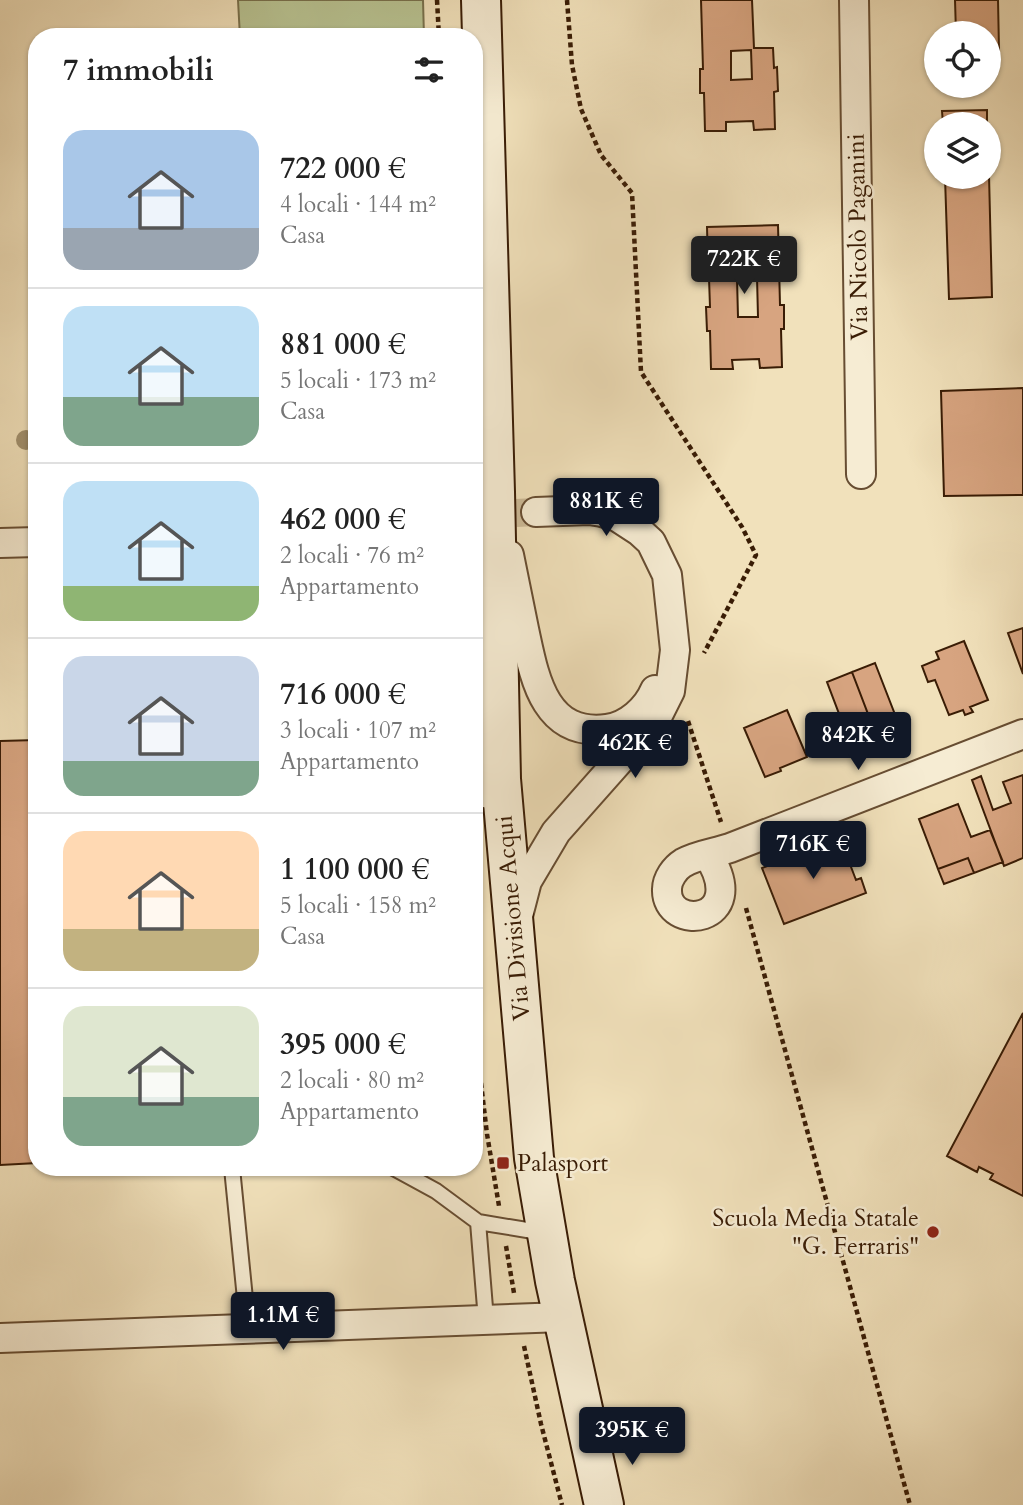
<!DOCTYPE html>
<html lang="it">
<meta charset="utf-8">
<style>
:root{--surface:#fff;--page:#f2f2f2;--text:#222;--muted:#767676;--line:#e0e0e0;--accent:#111827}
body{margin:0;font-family:Cardo,serif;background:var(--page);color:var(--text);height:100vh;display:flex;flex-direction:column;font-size:26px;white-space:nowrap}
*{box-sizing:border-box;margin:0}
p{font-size:23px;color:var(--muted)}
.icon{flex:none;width:38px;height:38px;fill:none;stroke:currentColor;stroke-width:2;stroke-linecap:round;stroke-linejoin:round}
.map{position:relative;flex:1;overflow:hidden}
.panel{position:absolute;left:28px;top:28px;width:455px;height:1148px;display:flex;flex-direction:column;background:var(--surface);border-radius:28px;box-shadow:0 2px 5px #0004}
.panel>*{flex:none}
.controls{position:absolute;left:924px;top:21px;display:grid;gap:14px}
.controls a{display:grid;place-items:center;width:77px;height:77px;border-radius:50%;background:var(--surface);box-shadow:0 2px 5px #0004;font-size:35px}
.price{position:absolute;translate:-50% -60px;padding:0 16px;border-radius:7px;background:var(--accent);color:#fff;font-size:23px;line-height:46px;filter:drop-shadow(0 2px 4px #0008)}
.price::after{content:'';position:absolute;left:50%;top:42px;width:21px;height:16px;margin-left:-10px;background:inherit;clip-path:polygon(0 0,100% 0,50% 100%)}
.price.current{background:#222;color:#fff}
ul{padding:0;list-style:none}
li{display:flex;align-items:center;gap:21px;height:175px;padding:0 35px}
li+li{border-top:2px solid var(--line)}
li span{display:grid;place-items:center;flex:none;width:196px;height:140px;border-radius:21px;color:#555}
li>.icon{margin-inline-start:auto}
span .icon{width:84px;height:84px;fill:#fffc;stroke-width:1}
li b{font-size:30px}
h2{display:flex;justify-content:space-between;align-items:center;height:84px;padding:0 35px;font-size:30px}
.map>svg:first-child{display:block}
.green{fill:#b8c392;stroke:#78704c;stroke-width:2}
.building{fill:#d7a480;stroke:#391c05;stroke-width:2;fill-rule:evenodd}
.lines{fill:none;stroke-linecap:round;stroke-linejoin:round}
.street-tunnel{stroke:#ccba97;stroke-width:28;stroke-dasharray:28 14;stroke-linecap:butt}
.lane-casing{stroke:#674d32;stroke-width:18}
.street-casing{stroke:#674d32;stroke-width:32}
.secondary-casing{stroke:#391c05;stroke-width:42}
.path{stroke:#391c05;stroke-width:4.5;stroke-dasharray:5 3.5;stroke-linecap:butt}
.lane{stroke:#f6ecd3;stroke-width:14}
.street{stroke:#f6ecd3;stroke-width:28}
.secondary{stroke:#f6ecd3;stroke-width:38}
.tree{fill:#a1906e}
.poi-dot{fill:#8f2418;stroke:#f6ecd3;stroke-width:2.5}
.labels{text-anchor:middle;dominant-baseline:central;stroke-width:5;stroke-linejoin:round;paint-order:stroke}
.street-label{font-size:24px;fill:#391c05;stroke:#f6ecd3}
.poi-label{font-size:24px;fill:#391c05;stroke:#f6ecd3;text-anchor:start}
</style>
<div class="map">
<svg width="1023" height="1505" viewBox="0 0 1023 1505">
<rect width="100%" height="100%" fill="#f1e1bb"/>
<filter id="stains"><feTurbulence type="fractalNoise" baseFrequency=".00286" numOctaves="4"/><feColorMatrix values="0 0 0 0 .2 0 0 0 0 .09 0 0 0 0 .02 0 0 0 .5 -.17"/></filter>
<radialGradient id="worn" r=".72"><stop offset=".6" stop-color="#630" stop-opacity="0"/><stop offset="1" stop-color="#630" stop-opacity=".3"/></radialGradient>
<!-- green -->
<path class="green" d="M238 0H423L424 37H240Z"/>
<!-- building -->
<path class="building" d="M701 0H752L754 48H773L774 68 777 67 778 91 774 92 775 129 754 130 753 121 726 122V131H705L704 93H700V69H703ZM751 50 752 79 731 80V51Z
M955 0H998L999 50H989V33H956Z
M987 110V124H943L942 111Z
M989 175 992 297 949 299 945 177Z
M778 225 780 305H784V329H781L782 367 760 368 759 359 732 360 733 369H711L710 331H707L706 307H710L709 278H705L704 265H708L707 227ZM757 277 758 317H738L737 278Z
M1023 388V495L944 496 941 391Z
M1023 628V674L1008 633Z
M964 641 988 700 970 707 973 712 965 715 963 710 949 715 935 680 928 682 922 666 939 659 936 652Z
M875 663 901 730 878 740 852 672Z
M852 672 879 743 858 751 850 730 846 732 827 682Z
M787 710 807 757 780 768 781 771 765 777 744 728Z
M37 740V1163L0 1165V741Z
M1023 775V858L1004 866 972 780 981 776 993 810 1011 803 1003 782Z
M958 804 971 837 990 830 1003 862 974 873 968 858 938 869 919 819Z
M840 838 856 880 861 878 866 893 784 924 762 868Z
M968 858 974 873 944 884 938 869Z
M1023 1013V1196L990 1179 993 1174 979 1167 977 1172 947 1156Z"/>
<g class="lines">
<!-- street-tunnel -->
<path class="street-tunnel" d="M474 515 536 512"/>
<!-- lane casing -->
<g class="lane-casing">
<path id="lane" d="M236 1167 232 1168 248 1329
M392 1167 436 1191 478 1222 545 1233
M478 1222 486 1320"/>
</g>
<!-- street casing -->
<g class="street-casing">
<path id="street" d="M854 0 861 474
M0 543 37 542
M509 555C514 579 519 604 524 629 534 675 543 737 607 729 628 726 647 709 655 690
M474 703 488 794
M708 855C752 924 665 933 667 889 667 879 675 868 683 863 697 855 715 853 730 848L1023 734
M519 912 527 881 556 832 656 719 670 691 675 650 667 575 651 542 639 531 616 516 602 512 589 510 536 512
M0 1338 563 1317"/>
</g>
<!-- secondary casing -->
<g class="secondary-casing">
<path id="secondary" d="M481 0 495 492 501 779 534 1158 555 1281 604 1505"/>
</g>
<!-- path -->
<path class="path" d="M437 0 439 37
M567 0 572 65 581 109 601 155 632 193 641 372 742 527 756 555 704 653
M688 721 721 822
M746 908 910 1505
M474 1024 487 1134 499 1206
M506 1246 514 1293
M524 1346 541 1424 562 1505"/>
<!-- lane -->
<use href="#lane" class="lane"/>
<!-- street -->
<use href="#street" class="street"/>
<!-- secondary -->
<use href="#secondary" class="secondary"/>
</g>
<!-- trees -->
<circle class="tree" cx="26" cy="440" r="10"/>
<!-- markers -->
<g class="poi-dot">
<rect x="496" y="1156" width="14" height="14" rx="3.5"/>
<circle cx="933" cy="1232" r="7"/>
</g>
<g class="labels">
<!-- street labels -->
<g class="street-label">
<text transform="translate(858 237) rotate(-91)">Via Nicolò Paganini</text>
<text transform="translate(513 918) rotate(-95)">Via Divisione Acqui</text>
</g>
<!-- poi labels -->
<g class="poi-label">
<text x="517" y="1163">Palasport</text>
<text x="919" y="1218" text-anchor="end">Scuola Media Statale<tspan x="919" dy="28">"G. Ferraris"</tspan></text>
</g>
</g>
<rect width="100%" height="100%" filter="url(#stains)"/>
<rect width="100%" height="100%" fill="url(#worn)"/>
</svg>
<div class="controls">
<a><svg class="icon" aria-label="locate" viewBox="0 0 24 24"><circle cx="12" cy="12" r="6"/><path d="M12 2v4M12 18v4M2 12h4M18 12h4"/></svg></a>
<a><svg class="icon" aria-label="layers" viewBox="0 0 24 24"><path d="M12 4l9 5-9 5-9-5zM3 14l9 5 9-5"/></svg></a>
</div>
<b class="price current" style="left:744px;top:296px">722K €</b>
<b class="price" style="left:606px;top:538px">881K €</b>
<b class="price" style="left:858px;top:772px">842K €</b>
<b class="price" style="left:635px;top:780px">462K €</b>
<b class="price" style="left:813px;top:881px">716K €</b>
<b class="price" style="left:283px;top:1352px">1.1M €</b>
<b class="price" style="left:632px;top:1467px">395K €</b>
<section class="panel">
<h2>7 immobili<svg class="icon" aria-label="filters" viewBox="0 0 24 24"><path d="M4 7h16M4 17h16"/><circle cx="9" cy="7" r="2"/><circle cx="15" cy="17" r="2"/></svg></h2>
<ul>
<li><span style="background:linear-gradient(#a9c7e8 70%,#9aa5b1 0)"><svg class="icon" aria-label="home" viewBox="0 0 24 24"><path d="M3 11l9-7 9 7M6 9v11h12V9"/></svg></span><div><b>722 000 €</b><p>4 locali · 144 m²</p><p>Casa</p></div></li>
<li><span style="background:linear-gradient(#bfe0f5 65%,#7fa58c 0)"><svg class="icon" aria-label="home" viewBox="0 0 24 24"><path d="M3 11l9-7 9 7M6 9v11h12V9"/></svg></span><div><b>881 000 €</b><p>5 locali · 173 m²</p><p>Casa</p></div></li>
<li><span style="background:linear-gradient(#bfe0f5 75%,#8fb573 0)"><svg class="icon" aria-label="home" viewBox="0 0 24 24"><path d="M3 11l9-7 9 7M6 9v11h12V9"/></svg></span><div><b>462 000 €</b><p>2 locali · 76 m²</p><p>Appartamento</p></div></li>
<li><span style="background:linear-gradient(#c9d6e8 75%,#7fa58c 0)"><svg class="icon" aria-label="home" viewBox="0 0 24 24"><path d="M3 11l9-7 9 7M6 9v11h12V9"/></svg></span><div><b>716 000 €</b><p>3 locali · 107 m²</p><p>Appartamento</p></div></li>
<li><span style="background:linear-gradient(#ffd9b3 70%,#c2b280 0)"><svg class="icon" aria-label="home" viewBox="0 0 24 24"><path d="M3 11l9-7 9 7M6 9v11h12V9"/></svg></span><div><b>1 100 000 €</b><p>5 locali · 158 m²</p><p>Casa</p></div></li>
<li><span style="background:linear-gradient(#dfe7d0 65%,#7fa58c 0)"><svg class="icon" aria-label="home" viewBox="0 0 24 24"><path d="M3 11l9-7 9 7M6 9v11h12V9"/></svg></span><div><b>395 000 €</b><p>2 locali · 80 m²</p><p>Appartamento</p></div></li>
</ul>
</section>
</div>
